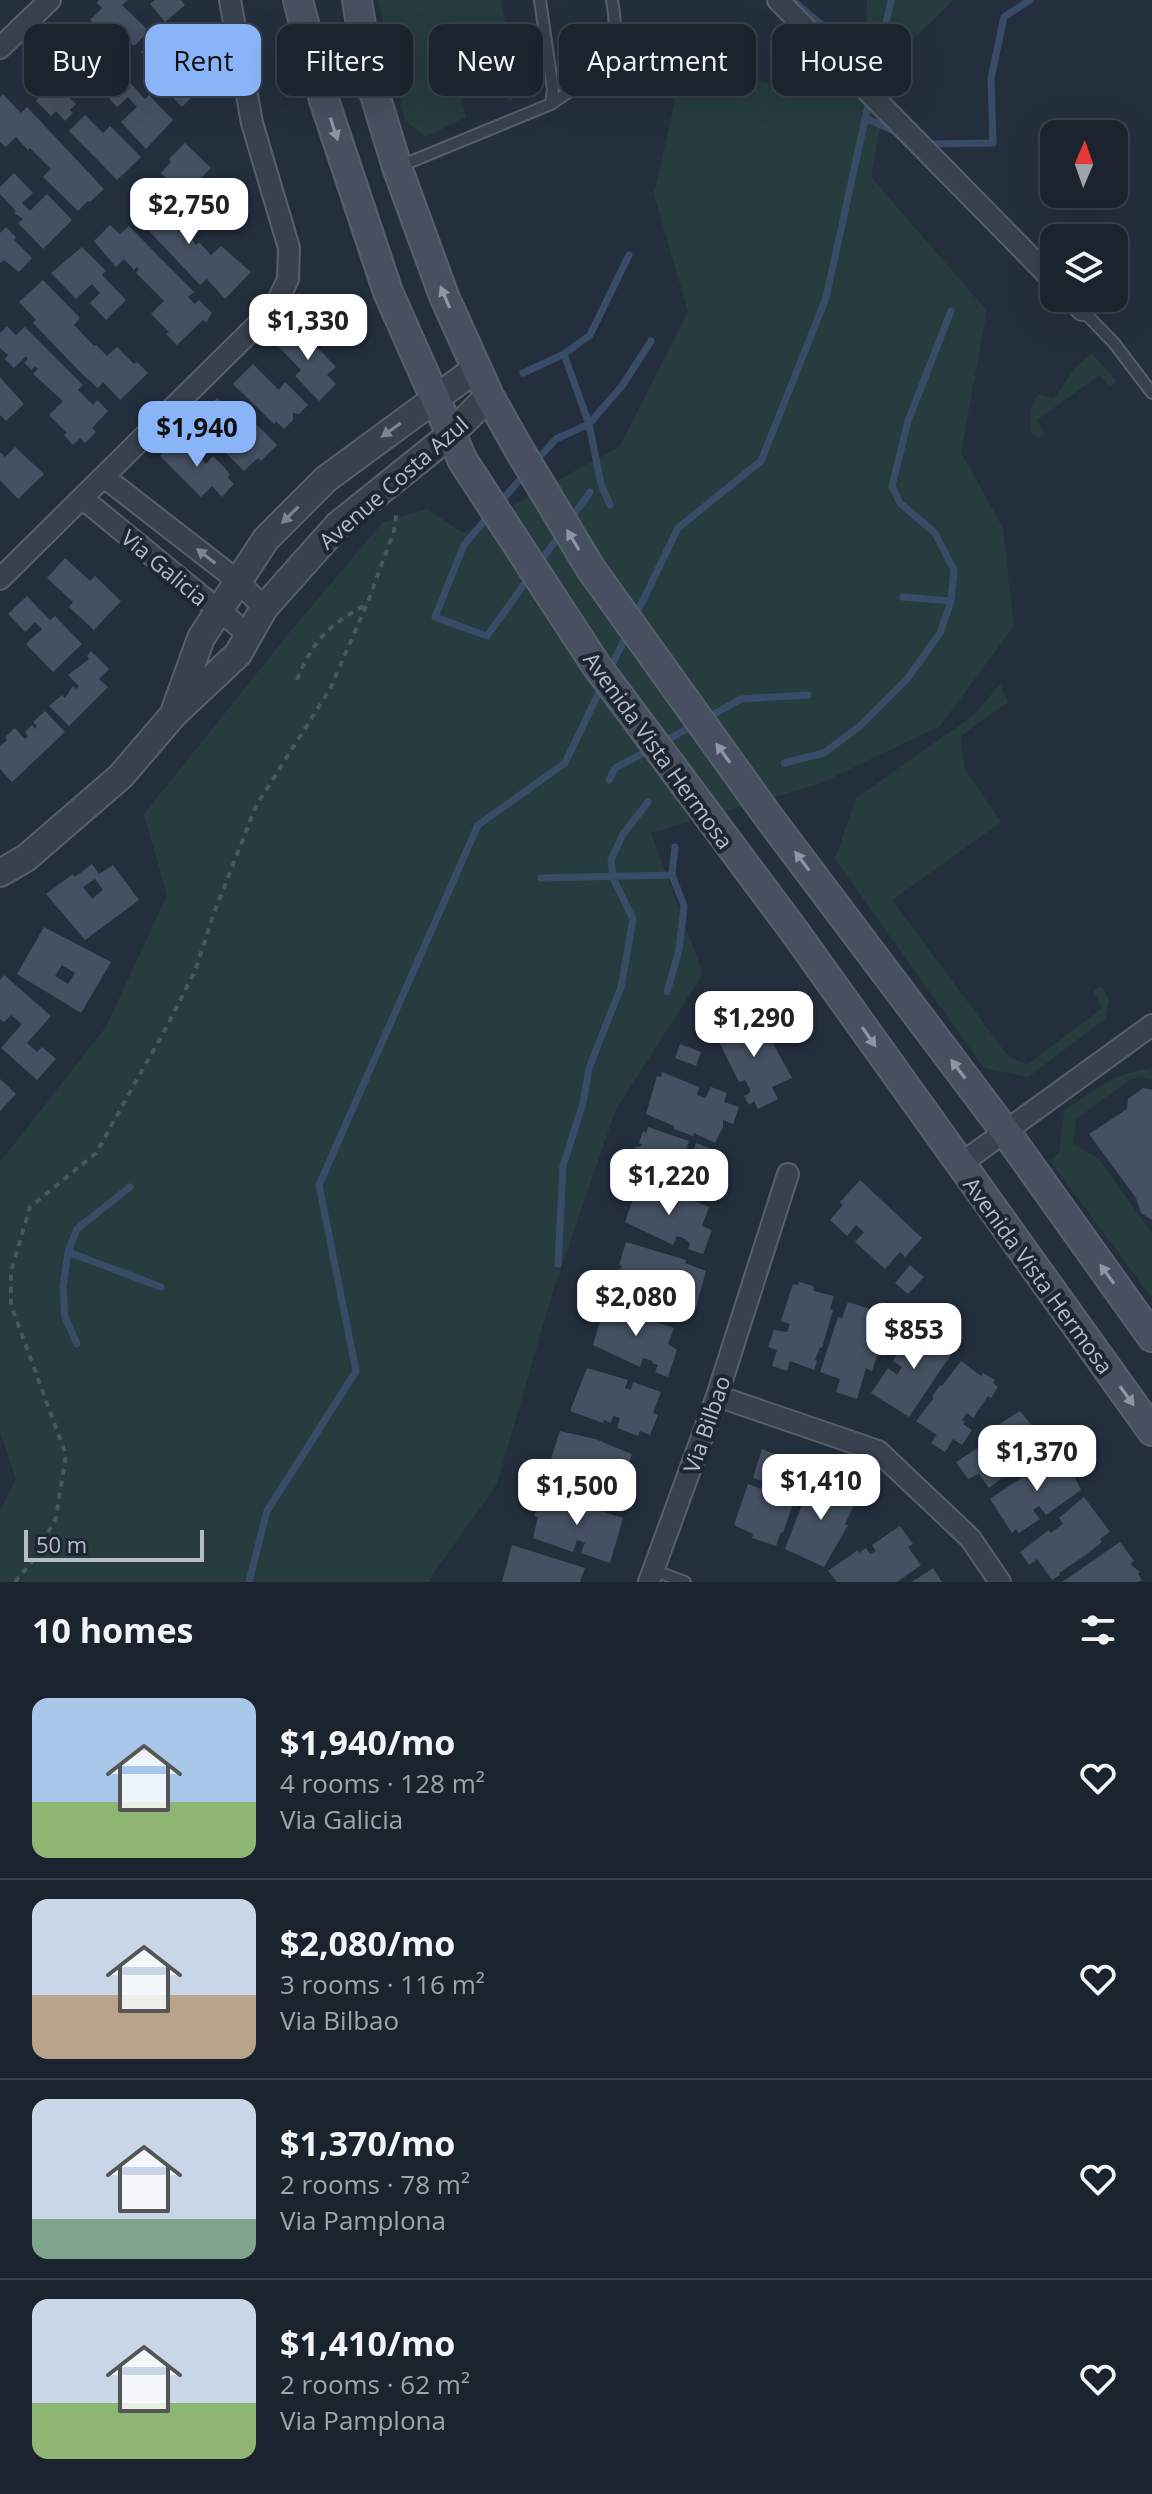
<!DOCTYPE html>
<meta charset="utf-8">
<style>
:root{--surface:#1b232e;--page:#282f3a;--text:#f1f3f6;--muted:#a0a4aa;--line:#39404a;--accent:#8ab4f8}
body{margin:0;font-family:"Open Sans",sans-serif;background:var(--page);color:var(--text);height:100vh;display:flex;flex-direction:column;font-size:30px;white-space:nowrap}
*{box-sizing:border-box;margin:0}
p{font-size:26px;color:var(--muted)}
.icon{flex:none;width:44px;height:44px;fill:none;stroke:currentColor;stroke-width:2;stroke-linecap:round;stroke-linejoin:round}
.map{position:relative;height:1582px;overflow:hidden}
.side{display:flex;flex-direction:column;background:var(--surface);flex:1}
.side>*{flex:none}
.top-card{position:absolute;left:24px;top:24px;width:1104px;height:72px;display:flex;gap:16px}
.needle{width:52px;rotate:2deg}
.controls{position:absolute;left:1040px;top:120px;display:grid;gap:16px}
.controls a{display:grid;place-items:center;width:88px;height:88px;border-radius:16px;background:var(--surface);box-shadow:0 8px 32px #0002,0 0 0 2px var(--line);font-size:40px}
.scale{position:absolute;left:24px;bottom:20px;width:180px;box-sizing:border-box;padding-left:8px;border:4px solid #b4bcc9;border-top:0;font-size:22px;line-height:28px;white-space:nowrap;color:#b4bcc9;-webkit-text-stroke:6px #1d2633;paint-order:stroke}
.price{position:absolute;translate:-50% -68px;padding:0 18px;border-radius:16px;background:#fff;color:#222;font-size:26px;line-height:52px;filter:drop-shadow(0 2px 4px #0008)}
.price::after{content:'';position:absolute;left:50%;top:48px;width:24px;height:18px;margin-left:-12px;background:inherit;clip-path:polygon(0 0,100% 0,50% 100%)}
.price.active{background:var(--accent);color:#111}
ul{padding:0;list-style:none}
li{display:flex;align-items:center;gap:24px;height:200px;padding:0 32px}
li+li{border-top:2px solid var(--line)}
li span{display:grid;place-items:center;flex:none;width:224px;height:160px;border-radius:16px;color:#555}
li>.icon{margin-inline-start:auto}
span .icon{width:96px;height:96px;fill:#fffc;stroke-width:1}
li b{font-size:34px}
h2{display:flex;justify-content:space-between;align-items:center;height:96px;padding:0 32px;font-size:34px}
.chip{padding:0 28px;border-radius:16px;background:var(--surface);box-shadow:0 8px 32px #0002,0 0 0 2px var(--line);font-size:28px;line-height:72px}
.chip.active{background:var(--accent);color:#111}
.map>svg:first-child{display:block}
.green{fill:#263c3f}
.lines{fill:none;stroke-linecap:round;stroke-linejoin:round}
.stream{stroke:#394c67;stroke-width:7}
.building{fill:#455162;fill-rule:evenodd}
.service-casing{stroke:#565f6c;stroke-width:14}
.minor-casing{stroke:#565f6c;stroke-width:24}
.tertiary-casing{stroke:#565f6c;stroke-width:30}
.secondary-casing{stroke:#565f6c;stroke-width:32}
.path{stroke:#44595c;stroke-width:4;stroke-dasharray:6 6;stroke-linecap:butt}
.service{stroke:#38414e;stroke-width:10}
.minor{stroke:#38414e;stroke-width:20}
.tertiary{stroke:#38414e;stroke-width:26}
.secondary{stroke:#465061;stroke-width:28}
.oneway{fill:#8e96a5}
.oneway2{fill:#7c8592}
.labels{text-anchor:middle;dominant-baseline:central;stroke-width:8;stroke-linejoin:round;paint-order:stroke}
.street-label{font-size:22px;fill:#b4bcc9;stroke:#1d2633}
</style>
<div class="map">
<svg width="1152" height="1582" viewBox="0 0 1152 1582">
<rect width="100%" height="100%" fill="#242f3e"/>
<!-- green -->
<path class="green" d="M378 0H501L517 84 534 82 533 89 509 101 499 85 461 99 466 117 426 137 405 121Z
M867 0H954L893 58 871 177 987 311 961 452 1003 528 1014 626 940 726 819 784 651 833 703 974 616 1109 551 1297 497 1484 433 1574 430 1582H0V1511L16 1479 0 1431V1162L106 1027 167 895 144 814 289 633 383 522 427 509 463 533 620 446 688 312 654 194 685 56 806 96 866 27Z
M1091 353 1117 381 1110 387 1100 375 1037 420 1045 434 1039 438 1030 432V411L1038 394 1054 398 1075 368Z
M1000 684 1008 702 961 736 964 768 1001 822 892 900 1008 1056 1027 1065 1102 1008 1093 990 1102 987 1109 999 1105 1019 1028 1077 984 1068 835 859 856 798 974 715Z
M1151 1063 1152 1079 1141 1077 1131 1079 1076 1119 1073 1144 1099 1159 1152 1234V1298L1050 1161 1059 1153 1064 1111C1091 1092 1117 1071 1150 1069Z"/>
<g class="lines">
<!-- stream -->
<path class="stream" d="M792 0 876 70
M865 118 899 133
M925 144 993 143 991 78 1004 17 1030 0
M564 354 589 424 601 484 610 505
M523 373 564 354 590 335 629 255
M535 462 556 439 589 424 622 386 651 341
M498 505 524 475
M490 514 464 545 435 617 487 636 530 576
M570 520 590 492
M538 565 561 533
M903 597 951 601
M635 617 678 528 761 461 826 298 891 0
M609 671 628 632
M707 718 741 699 808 695
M662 743 696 724
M784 763 824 753 860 726 907 679 940 633 951 601 954 570 935 533 900 503 892 486 908 421 951 311
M609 780 615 768 651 749
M541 878 672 875
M667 992 679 950 684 906 672 875 675 847
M68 1252 161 1287
M558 1264 563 1166 583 1103 589 1068 621 987 633 919 613 878 611 860 623 834 648 802
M77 1344 65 1317 63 1287 68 1252 77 1229 130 1187
M249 1582 267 1511 356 1371 319 1185 478 825 565 763 602 686"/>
</g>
<!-- building -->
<path class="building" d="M99 0H128L122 5 149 31 134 46 122 35 110 47 95 32 99 28 90 20 102 8 97 3Z
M155 0H181L185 5 165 22 150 4Z
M159 35 197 73 188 83 197 92 182 107 158 82 164 75 141 52Z
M40 59 50 69 55 64 74 83 64 93 76 104 70 110 73 113 65 121 56 111 51 116 36 101 41 95 23 77Z
M122 74 145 99 149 95 173 120 146 149 121 122 137 107 128 97 117 107 103 92Z
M3 94 21 113 27 107 104 189 90 202 88 201 78 211 43 177 51 169 30 148 28 150 16 137 6 147 0 142V98Z
M85 115 103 133 110 126 141 157 117 180 69 131Z
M185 143 211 168 194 185 201 193 212 183 230 202 212 219 186 192 182 195 161 173 171 162 169 159Z
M14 173 33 193 22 203 30 211 47 194 72 220 43 249 18 223 23 219 14 213 16 211 0 194V187Z
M150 185 164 200 167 197 177 208 167 217 170 220 172 218 178 225 175 228 178 231 183 227 194 238 192 240 196 245 199 242 211 255 221 246 251 272 225 299 207 279 200 285 136 217 144 209 135 200Z
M110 225 120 234 129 226 194 292 188 297 195 304 199 300 212 313 206 323 203 320 177 345 166 334 169 332 151 314 164 301 136 273 139 269 137 267 134 270 124 259 116 267 94 241Z
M6 227 16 237 14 240 32 258 19 272 4 260 0 263V233Z
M82 247 106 271 102 275 126 300 106 320 90 303 100 293 92 284 76 299 51 273Z
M43 280 80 318 74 325 94 346 96 345 107 356 117 347 134 364 137 362 148 373 120 400 103 382 98 388 82 374 33 323 36 320 19 302Z
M294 324 336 367 327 375 336 384 319 401 295 376 301 370 275 343Z
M7 326 16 335 25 327 83 385 78 390 93 405 97 400 108 411 92 428 96 432 85 443 80 438 73 445 64 435 67 433 49 415 63 401 33 374 38 369 35 366 32 370 24 363 28 359 26 356 14 368 5 359 8 355 0 348V333Z
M253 364 279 390 285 382 308 405 299 414 293 413V420L284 429 276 421 274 424 233 384Z
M0 377 24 404 6 421 0 415Z
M217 398 236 417 226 427 235 436 252 420 277 445 261 461 258 458 244 471 222 449 227 444 199 416Z
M180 436 206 464 213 456 224 467 230 475 227 477 234 484 222 497 212 486 201 497 160 456Z
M15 447 44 474 18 499 0 480V452L5 457Z
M65 558 90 581 95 576 121 601 94 630 69 607 73 602 47 578Z
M27 596 50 620 55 616 82 644 53 672 26 644 42 629 35 622 25 632 8 614Z
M91 651 109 669 99 679 108 687 69 726 49 706 62 695 65 698 73 686 76 689 79 686 68 675 89 659 87 656Z
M45 711 65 732 12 782 0 769V746L7 740 5 737 15 728 25 739 28 736 25 732 32 725 35 729 37 726 33 722Z
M92 864 99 874 113 865 139 900 85 940 46 894 73 874 75 877ZM95 879 103 890 92 899 83 887Z
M44 927 111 962 81 1013 17 974ZM62 965 75 973 68 984 55 976Z
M4 975 51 1016 27 1043 37 1052 42 1047 56 1059 37 1080 1 1048 22 1024 11 1015 4 1022 0 1019V980Z
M755 1011 792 1078 772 1087 778 1099 758 1109 754 1101 749 1105 744 1096 750 1093V1089L745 1080 739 1082 715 1034 731 1026 730 1023Z
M680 1044 701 1052 696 1066 675 1058Z
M662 1072 699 1087 697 1095 705 1098 711 1087 727 1093 724 1102 739 1107 733 1124 723 1120V1127L715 1143 694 1133 693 1136 674 1129V1126L646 1114 657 1076 661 1077Z
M0 1079 16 1094 0 1111Z
M1143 1088 1152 1090V1220L1141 1213 1136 1198 1089 1134 1127 1109 1128 1099Z
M648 1127 689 1141 685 1153 692 1155 696 1143 722 1153 720 1158 723 1159 707 1196 662 1182 663 1180 629 1166 636 1146 640 1147 642 1144 639 1143 643 1131 646 1133Z
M860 1180 922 1238 905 1257 900 1252 885 1269 855 1242 864 1232 856 1225 847 1236 830 1220 843 1205 840 1202Z
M638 1184 671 1193V1192L709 1207 702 1226 712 1230 703 1254 688 1249 690 1243 685 1239 677 1236 673 1245 625 1222Z
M626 1242 686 1260 685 1263 706 1271 695 1311 664 1303 668 1291 659 1288 655 1299 616 1286 618 1280 615 1279 619 1268 621 1269 622 1266 619 1265Z
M910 1265 924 1277 908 1294 895 1283Z
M799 1282 813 1286 814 1291 834 1296 830 1309 833 1310 822 1348 820 1347 815 1360 817 1361 814 1370 790 1361 787 1371 772 1366 777 1350 768 1347 774 1330 787 1332 790 1324 781 1321 793 1284 798 1285Z
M848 1302 873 1310 872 1313 888 1318 884 1331H886L872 1371 866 1368 857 1399 836 1392 840 1379 820 1372 838 1317 842 1318Z
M605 1304 654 1318 653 1321 674 1328 668 1344 677 1350 668 1377 655 1372 658 1365 652 1363 653 1361 643 1358 640 1367 593 1345Z
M916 1326 922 1329 923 1327 934 1337 936 1334 956 1347 909 1417 871 1393 888 1368 897 1375 902 1367 893 1361Z
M961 1361 981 1376 983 1373 995 1380 993 1383 998 1387 991 1398 988 1396 973 1418 967 1413 962 1420 965 1421 963 1424 972 1430 962 1445 953 1439 945 1452 931 1443 937 1435 916 1421 934 1398 932 1397 940 1385 942 1386Z
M587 1368 628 1380 625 1388 631 1390 633 1382 661 1392 653 1413 658 1415 650 1435 640 1431 638 1436 617 1428 620 1418 613 1416 611 1423 604 1420 603 1423 570 1411Z
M1020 1411 1047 1444 989 1488 979 1474 968 1479 956 1462 984 1444 983 1442 993 1434 990 1430Z
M560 1431 595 1439 632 1454 626 1473 634 1476 627 1501 612 1496 614 1490 608 1486 599 1483 596 1492 579 1484 580 1482 547 1471Z
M762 1449 806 1466 783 1533 781 1532 776 1546 752 1538 753 1534 734 1525 748 1484 761 1489 763 1481 753 1478Z
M1061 1451 1073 1468 1068 1472 1071 1475 1073 1474 1081 1490 1046 1515 1039 1506 1033 1510 1040 1519 1019 1533 1016 1529 1012 1533 990 1499Z
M817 1472 842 1484 839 1496 855 1503 845 1524 848 1525 824 1567 785 1549 804 1499 813 1503 819 1492V1488L811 1484Z
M542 1492 623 1518 610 1563 581 1553 585 1543 577 1540 573 1552 533 1538 538 1517 534 1516Z
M1084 1497 1110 1532 1100 1539 1102 1542 1087 1554 1059 1573 1060 1575 1052 1580 1037 1559 1029 1565 1020 1552 1049 1530 1051 1533 1063 1524 1059 1518Z
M900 1526 913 1544 908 1547 921 1565 897 1582H837L828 1571 858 1550 859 1553 866 1548 870 1554 876 1551 872 1545Z
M1120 1542 1134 1561 1130 1564 1140 1572 1138 1574 1142 1580 1138 1582H1062Z
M512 1545 585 1568 580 1582H502Z
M933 1568 942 1582H912Z"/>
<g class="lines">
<!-- service casing -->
<g class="service-casing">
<path id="service" d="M551 104C596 73 624 61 612 0
M398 167 551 104 553 90 540 0
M1082 310 1114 343 1152 393
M653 1570 685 1582"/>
</g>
<!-- minor casing -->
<g class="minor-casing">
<path id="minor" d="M778 0 1054 281
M0 48 50 0
M1071 298 1082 310
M104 477 238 581 264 608
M82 498 249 635
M0 579 275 307 288 279 289 248 252 123 230 0
M959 1165 1152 1025
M717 1396 878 1451 970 1538 1000 1582
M649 1582 717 1396 788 1174"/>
</g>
<!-- tertiary casing -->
<g class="tertiary-casing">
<path id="tertiary" d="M175 710 201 638 266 539 326 479 477 368
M0 873 26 858 121 776 174 714 238 654 264 608 338 525 450 435 489 396"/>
</g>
<!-- secondary casing -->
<g class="secondary-casing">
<path id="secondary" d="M298 0 324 100 388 292 463 461 596 665 792 928 1152 1431
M357 0 369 75 397 167 444 296 489 396 520 451 591 569 768 816 1005 1131 1152 1337"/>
</g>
<!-- path -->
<path class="path" d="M297 680C313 640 328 626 365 605
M15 1582 31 1563 56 1518 66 1455 11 1305V1271L30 1207 96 1153 167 1026 195 971 214 913 256 806 330 689 367 604 394 531 397 510"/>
<!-- service -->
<use href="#service" class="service"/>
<!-- minor -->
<use href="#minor" class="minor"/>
<!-- tertiary -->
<use href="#tertiary" class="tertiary"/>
<!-- secondary -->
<use href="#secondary" class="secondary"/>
</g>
<!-- one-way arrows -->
<defs><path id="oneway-solid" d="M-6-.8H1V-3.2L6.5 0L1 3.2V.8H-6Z" transform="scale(2)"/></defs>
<g class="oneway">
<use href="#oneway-solid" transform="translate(334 129) rotate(72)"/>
<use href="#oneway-solid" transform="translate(445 297) rotate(-113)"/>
<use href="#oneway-solid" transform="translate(573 540) rotate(-121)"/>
<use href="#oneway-solid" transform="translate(723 753) rotate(-126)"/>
<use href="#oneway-solid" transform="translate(802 861) rotate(-127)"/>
<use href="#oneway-solid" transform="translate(869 1037) rotate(55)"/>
<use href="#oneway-solid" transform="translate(958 1069) rotate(-127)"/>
<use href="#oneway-solid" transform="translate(1107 1274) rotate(-126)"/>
<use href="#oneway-solid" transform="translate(1127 1396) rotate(54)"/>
</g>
<g class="oneway2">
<use href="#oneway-solid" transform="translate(391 430) rotate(144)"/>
<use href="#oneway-solid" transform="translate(290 515) rotate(135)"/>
<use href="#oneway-solid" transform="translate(206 556) rotate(-142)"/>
</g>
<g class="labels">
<!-- street labels -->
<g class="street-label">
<text transform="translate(393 482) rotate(-41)">Avenue Costa Azul</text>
<text transform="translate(165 567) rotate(40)">Via Galicia</text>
<text transform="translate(659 750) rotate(54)">Avenida Vista Hermosa</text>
<text transform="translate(1039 1275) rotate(54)">Avenida Vista Hermosa</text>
<text transform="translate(706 1424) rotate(-71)">Via Bilbao</text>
</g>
</g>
</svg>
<div class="controls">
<a><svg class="needle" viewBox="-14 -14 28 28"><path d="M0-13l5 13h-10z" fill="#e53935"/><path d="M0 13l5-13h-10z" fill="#a0a4aa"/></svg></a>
<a><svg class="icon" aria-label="layers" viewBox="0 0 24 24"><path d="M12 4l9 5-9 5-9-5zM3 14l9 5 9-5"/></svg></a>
</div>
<div class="scale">50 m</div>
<b class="price" style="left:189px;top:246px">$2,750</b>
<b class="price" style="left:308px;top:362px">$1,330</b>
<b class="price active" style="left:197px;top:469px">$1,940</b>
<b class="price" style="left:754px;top:1059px">$1,290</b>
<b class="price" style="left:669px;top:1217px">$1,220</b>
<b class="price" style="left:636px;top:1338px">$2,080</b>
<b class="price" style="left:914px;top:1371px">$853</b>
<b class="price" style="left:1037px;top:1493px">$1,370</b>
<b class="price" style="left:821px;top:1522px">$1,410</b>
<b class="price" style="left:577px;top:1527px">$1,500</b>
<div class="top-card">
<a class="chip">Buy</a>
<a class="chip active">Rent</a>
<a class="chip">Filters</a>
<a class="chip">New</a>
<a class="chip">Apartment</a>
<a class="chip">House</a>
</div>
</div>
<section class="side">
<h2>10 homes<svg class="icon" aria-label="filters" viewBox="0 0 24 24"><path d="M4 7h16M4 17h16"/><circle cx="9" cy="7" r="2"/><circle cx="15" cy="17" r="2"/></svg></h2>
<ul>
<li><span style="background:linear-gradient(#a9c7e8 65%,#8fb573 0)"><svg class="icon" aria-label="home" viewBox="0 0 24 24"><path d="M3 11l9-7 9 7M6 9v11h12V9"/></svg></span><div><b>$1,940/mo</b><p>4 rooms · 128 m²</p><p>Via Galicia</p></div><svg class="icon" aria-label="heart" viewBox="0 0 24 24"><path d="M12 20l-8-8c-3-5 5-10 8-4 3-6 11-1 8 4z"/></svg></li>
<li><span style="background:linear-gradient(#c9d6e8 60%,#b9a48a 0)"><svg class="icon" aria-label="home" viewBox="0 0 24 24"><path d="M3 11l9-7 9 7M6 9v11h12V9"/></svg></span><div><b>$2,080/mo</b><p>3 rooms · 116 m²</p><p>Via Bilbao</p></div><svg class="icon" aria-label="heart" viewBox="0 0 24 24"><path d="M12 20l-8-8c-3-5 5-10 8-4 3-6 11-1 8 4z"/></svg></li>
<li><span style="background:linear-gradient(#c9d6e8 75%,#7fa58c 0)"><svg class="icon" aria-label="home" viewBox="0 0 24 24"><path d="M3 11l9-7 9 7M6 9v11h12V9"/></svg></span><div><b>$1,370/mo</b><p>2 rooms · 78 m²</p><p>Via Pamplona</p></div><svg class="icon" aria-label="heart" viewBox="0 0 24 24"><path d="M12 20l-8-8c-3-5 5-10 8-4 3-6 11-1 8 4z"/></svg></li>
<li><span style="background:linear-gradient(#c9d6e8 65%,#8fb573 0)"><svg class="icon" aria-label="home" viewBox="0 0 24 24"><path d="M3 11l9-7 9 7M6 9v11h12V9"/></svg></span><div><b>$1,410/mo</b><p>2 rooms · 62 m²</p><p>Via Pamplona</p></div><svg class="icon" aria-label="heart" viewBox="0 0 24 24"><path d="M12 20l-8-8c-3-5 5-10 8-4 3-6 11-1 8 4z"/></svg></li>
</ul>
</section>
